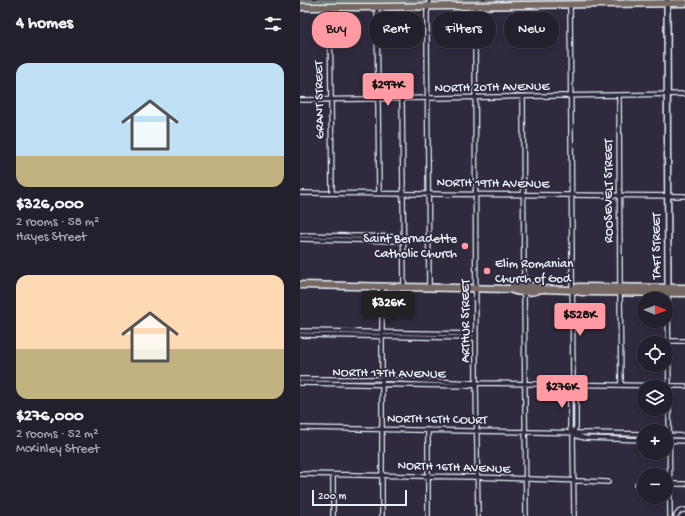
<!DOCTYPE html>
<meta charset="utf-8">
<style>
:root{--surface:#23202e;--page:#2b2836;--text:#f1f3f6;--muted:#a3a3aa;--line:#403e4a;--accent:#ff9aa2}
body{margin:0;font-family:"Gochi Hand",sans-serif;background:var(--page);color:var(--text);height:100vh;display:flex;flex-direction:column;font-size:15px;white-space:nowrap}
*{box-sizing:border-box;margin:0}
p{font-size:13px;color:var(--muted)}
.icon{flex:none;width:22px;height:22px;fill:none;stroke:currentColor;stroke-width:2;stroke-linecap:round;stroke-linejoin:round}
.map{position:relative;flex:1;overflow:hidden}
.panel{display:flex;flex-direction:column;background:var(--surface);width:300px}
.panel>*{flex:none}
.hud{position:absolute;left:12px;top:12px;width:313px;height:36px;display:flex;gap:8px}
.needle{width:26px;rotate:91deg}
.buttons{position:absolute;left:337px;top:292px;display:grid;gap:8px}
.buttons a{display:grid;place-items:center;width:36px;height:36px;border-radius:50%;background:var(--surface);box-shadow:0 2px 6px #0003,0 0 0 1px var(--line);font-size:20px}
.scale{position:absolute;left:12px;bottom:10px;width:95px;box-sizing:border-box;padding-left:4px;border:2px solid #e8f1f8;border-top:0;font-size:11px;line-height:14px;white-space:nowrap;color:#e8f1f8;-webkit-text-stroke:3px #2f2a3d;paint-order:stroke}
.price{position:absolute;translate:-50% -34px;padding:0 9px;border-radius:4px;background:var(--accent);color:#111;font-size:13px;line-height:26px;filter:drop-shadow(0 1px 2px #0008)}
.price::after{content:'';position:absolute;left:50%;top:24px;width:12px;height:9px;margin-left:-6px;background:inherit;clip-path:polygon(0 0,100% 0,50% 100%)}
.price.on{background:#222;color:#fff}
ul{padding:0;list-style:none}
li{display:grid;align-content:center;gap:8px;height:212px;padding:0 16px}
li span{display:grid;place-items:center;height:124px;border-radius:12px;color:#555}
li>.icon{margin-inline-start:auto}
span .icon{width:72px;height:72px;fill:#fffc;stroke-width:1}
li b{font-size:17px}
h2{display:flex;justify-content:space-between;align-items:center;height:48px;padding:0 16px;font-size:17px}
.tag{padding:0 14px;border-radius:16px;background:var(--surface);box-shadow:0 2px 6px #0003,0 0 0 1px var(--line);font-size:14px;line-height:36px}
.tag.on{background:var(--accent);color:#111}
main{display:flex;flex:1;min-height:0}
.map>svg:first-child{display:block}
.green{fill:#606a5f;stroke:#a4aeac}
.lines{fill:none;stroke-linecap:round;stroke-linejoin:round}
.street-casing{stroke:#e8f1f8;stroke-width:6}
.secondary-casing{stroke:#e8f1f8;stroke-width:8}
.primary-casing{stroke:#e8f1f8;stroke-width:9}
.street{stroke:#2f2a3d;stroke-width:3.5}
.secondary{stroke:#2f2a3d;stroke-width:5}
.primary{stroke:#766964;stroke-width:6}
.poi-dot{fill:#ff9aa2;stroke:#2f2a3d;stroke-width:1.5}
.labels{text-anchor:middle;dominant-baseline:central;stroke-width:3.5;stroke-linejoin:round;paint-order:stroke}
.street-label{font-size:13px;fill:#e8f1f8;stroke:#2f2a3d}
.poi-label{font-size:13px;fill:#e8f1f8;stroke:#2f2a3d;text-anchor:end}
</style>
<main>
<section class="panel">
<h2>4 homes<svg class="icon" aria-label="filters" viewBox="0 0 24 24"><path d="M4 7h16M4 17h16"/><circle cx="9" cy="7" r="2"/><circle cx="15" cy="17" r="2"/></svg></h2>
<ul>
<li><span style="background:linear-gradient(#bfe0f5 75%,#c2b280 0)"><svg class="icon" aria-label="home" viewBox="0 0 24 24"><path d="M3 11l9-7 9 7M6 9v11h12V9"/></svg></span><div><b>$326,000</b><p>2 rooms · 58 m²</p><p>Hayes Street</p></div></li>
<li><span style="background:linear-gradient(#ffd9b3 60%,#c2b280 0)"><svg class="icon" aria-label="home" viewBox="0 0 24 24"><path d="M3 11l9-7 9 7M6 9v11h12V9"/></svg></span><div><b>$276,000</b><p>2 rooms · 52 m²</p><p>McKinley Street</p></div></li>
</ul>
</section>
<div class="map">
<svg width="385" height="516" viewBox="0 0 385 516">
<rect width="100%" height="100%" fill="#2f2a3d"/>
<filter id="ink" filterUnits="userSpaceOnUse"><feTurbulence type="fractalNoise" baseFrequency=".025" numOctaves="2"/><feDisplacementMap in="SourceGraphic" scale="8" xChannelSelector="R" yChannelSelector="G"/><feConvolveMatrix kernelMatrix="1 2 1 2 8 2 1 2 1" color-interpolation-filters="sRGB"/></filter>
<g filter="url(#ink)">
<!-- green -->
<path class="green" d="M0 0H127L122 4 0 5Z
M132 0H362V1L136 4Z"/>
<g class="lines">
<!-- street casing -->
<g class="street-casing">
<path id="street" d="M270 4 273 384 270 388V429L277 436 285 438 344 440
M175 5 176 383 178 516
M30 7 32 193
M77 7 79 193
M319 95 320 287
M223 97 224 286
M102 99 104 288
M0 100 385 94
M0 193 385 196
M0 235 103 237
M0 239 103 241
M82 288V516
M129 288 127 36V12L130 0
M224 291 226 516
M320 292 321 385
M368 292 370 516
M0 331 176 334
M0 335 176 338
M369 341H385
M0 379H82L176 383 385 386
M0 383 170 386 176 383
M273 384 276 388V427L273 433 274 516
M0 428 344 434
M128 430V516
M366 435 385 436
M366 440 385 441
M0 474 174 477 308 482
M337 484H344
M366 484H385
M33 516V475
M376 516C378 512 380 510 385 510"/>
</g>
<!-- secondary casing -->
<g class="secondary-casing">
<path id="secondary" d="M367 0 368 291"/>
</g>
<!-- primary casing -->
<g class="primary-casing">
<path id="primary" d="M0 7H77L385 3
M0 285 210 289C217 293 234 293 240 289L272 290 282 292 385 293
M210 289 213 286H236L240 289
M272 290 278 287 385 288"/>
</g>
<!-- street -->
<use href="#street" class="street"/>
<!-- secondary -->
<use href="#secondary" class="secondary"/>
<!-- primary -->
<use href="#primary" class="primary"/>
</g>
</g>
<!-- markers -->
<g class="poi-dot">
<circle cx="165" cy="246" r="4"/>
<circle cx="187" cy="271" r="4"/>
</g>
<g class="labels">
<!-- street labels -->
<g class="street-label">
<text transform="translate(192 88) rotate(-1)">NORTH 20TH AVENUE</text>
<text transform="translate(20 100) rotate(-91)">GRANT STREET</text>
<text transform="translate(193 184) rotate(1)">NORTH 19TH AVENUE</text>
<text transform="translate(309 191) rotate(-90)">ROOSEVELT STREET</text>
<text transform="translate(357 246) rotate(-90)">TAFT STREET</text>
<text transform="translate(166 321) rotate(-90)">ARTHUR STREET</text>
<text transform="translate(89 374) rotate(1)">NORTH 17TH AVENUE</text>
<text transform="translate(137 420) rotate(1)">NORTH 16TH COURT</text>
<text transform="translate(154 468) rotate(2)">NORTH 16TH AVENUE</text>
</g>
<!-- poi labels -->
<g class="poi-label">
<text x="157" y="239">Saint Bernadette<tspan x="157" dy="15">Catholic Church</tspan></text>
<text x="195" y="264" text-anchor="start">Elim Romanian<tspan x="195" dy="15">Church of God</tspan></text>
</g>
</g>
</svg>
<div class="buttons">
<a><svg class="needle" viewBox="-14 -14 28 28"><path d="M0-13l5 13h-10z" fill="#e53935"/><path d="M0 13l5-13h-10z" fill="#a3a3aa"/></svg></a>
<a><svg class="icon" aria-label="locate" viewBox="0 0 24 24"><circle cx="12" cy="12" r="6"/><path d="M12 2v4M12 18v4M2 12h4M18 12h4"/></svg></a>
<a><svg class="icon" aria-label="layers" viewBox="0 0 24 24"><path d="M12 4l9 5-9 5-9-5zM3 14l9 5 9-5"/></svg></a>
<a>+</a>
<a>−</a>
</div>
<div class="scale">200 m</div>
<b class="price" style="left:88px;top:107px">$297K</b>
<b class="price on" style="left:88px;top:325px">$326K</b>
<b class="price" style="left:280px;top:337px">$528K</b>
<b class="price" style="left:262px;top:409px">$276K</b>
<div class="hud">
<a class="tag on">Buy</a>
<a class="tag">Rent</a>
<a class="tag">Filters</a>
<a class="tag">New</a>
</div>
</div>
</main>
